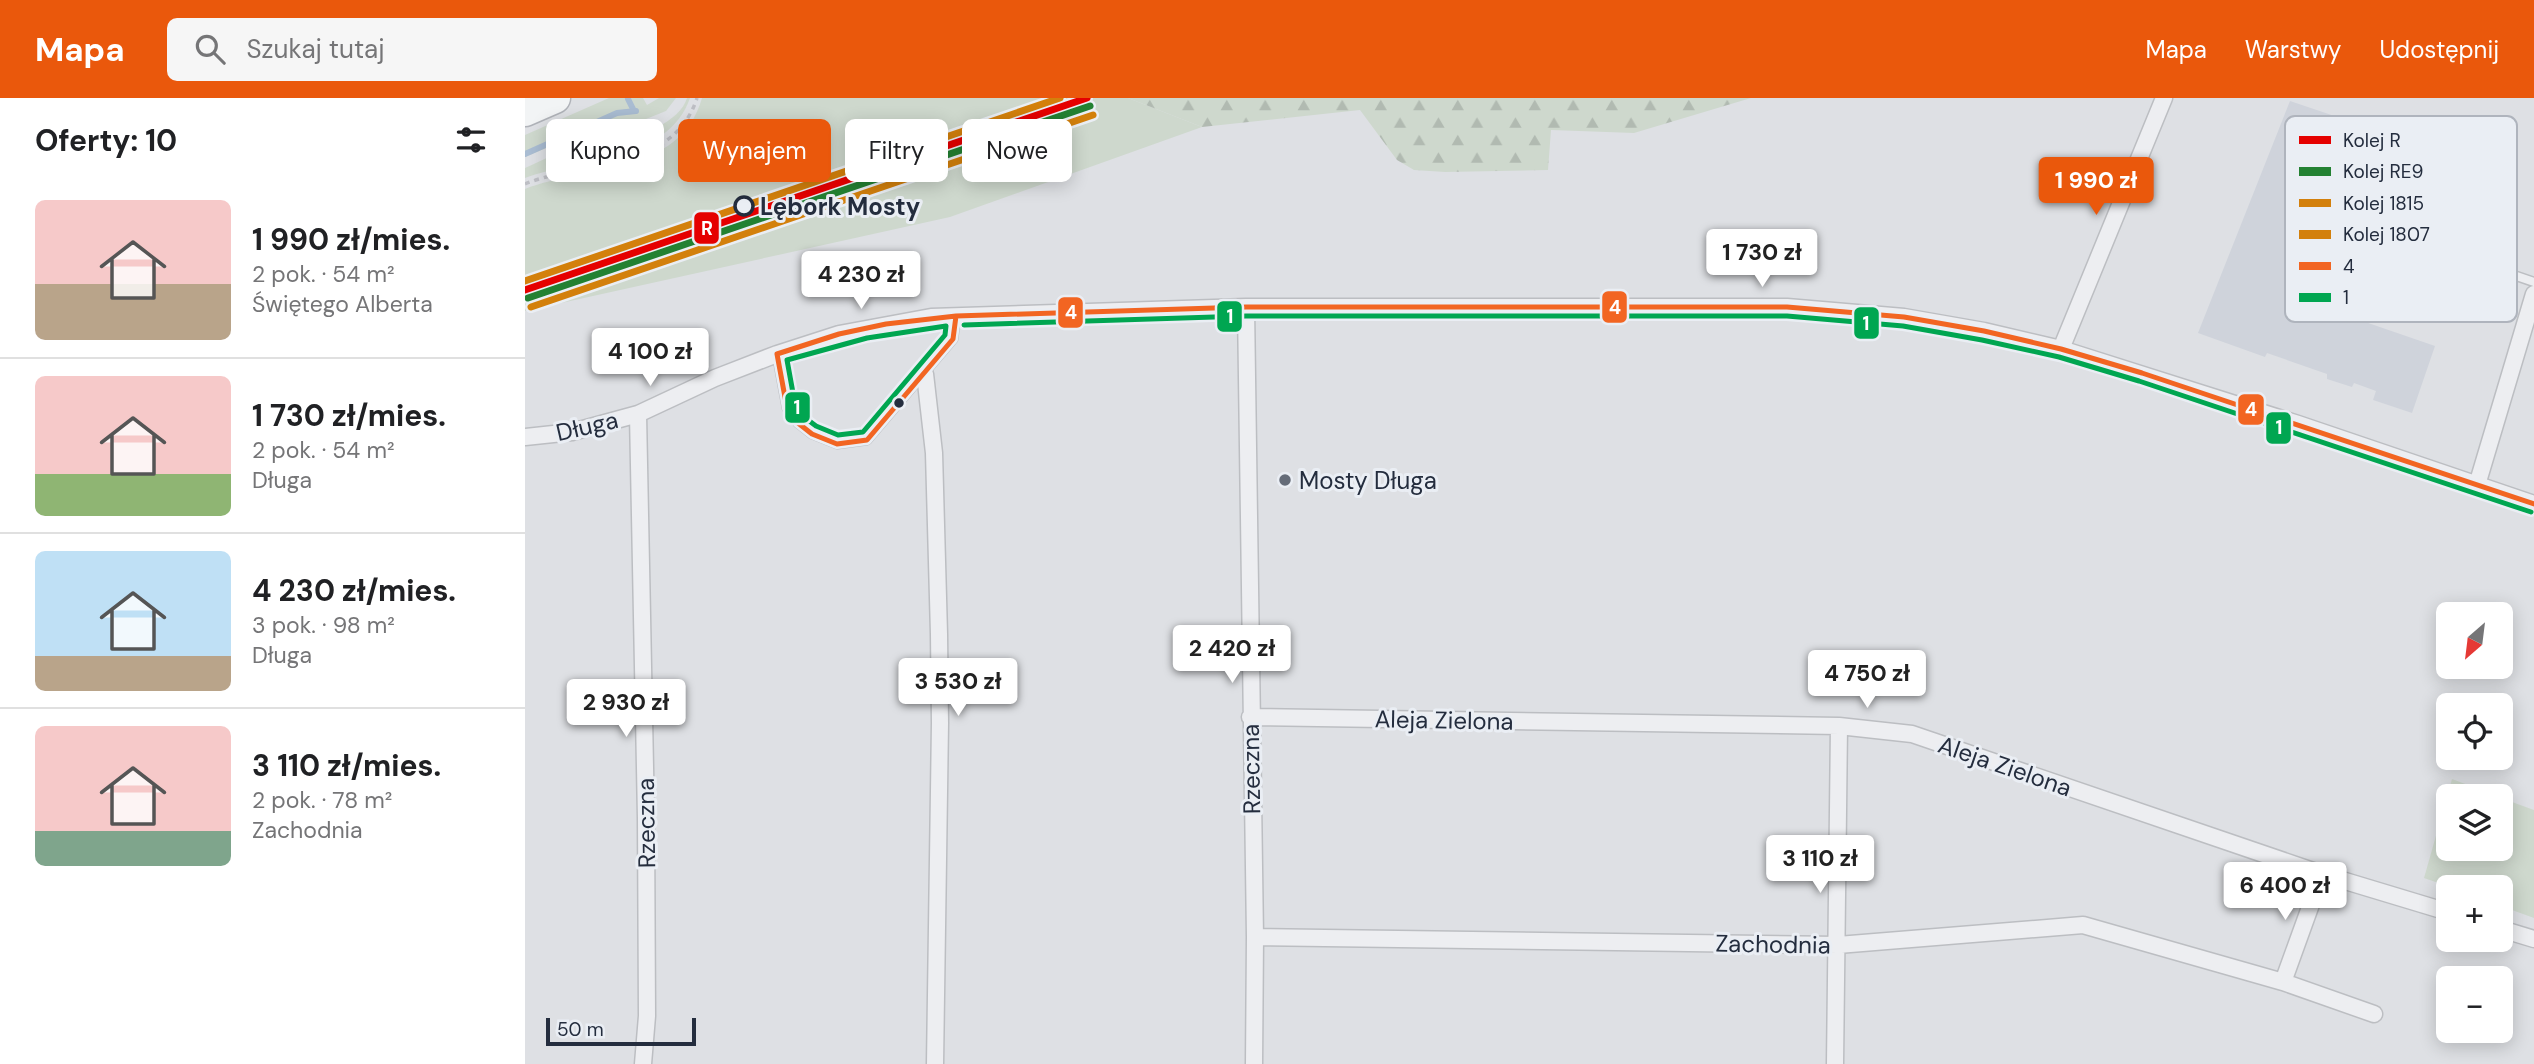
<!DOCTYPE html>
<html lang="pl">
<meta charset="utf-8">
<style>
:root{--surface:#fff;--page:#f6f6f6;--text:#202124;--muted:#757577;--line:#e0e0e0;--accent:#ea580c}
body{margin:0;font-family:"DM Sans",sans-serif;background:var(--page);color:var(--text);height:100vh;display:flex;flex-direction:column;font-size:26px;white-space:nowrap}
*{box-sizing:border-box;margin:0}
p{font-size:23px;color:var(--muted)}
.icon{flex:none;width:38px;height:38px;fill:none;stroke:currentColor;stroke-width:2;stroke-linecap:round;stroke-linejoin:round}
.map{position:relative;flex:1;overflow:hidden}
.details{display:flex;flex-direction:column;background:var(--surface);width:525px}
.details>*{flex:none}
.hud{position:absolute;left:21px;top:21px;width:665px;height:63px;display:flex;gap:14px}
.needle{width:46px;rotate:208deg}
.tools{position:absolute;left:1911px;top:504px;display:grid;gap:14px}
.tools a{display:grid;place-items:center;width:77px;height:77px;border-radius:10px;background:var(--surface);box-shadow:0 4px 18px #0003;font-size:35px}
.scale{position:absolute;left:21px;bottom:18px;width:150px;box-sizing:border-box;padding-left:7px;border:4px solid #242d3e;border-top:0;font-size:19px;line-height:24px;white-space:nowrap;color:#242d3e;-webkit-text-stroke:5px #eaeef4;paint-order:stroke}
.price{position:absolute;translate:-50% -60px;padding:0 16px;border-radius:7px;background:#fff;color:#222;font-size:23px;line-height:46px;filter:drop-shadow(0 2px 4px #0008)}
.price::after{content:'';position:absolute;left:50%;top:42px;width:21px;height:16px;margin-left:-10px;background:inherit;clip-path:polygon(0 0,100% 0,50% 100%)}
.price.active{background:var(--accent);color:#fff}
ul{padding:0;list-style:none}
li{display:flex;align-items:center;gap:21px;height:175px;padding:0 35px}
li+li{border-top:2px solid var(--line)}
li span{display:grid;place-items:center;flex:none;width:196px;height:140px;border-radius:10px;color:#555}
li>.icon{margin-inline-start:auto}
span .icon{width:84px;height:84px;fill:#fffc;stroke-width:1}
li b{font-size:30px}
h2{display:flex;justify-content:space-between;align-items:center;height:84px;padding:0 35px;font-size:30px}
.pill{padding:0 24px;border-radius:10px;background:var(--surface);box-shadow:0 4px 18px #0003;font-size:24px;line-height:63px}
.pill.active{background:var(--accent);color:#fff}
header{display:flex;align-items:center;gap:42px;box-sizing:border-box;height:98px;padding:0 35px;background:var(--accent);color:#fff}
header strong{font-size:33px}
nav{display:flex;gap:38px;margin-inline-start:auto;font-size:24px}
.search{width:490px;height:63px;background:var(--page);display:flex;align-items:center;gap:18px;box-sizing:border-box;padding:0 24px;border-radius:10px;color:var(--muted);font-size:26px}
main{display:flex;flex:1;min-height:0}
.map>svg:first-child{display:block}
.built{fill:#cfd3db}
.green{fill:#ced8cd}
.forest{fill:url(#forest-firs)}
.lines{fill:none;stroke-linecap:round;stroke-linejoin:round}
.stream{stroke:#a9bcd2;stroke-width:6}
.service-casing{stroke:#bcbec2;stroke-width:11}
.minor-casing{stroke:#bcbec2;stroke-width:19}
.motorway-casing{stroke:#b0b3b9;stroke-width:33}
.path{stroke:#bdbec4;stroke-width:3.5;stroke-dasharray:5 5;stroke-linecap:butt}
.service{stroke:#edeef1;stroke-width:8}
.minor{stroke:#edeef1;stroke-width:16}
.motorway{stroke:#f2f4f5;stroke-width:30}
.bus-1-casing{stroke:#eaeef4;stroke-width:10}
.bus-2-casing{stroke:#eaeef4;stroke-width:10}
.bus-1{stroke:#f26522;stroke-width:5}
.bus-2{stroke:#00a651;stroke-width:5}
.rail-1-casing{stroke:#eaeef4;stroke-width:12}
.rail-2-casing{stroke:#eaeef4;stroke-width:12}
.rail-3-casing{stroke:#eaeef4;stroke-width:12}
.rail-4-casing{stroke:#eaeef4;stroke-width:12}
.rail-1{stroke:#e50000;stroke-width:7}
.rail-2{stroke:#238132;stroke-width:7}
.rail-3{stroke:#d3800c;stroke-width:7}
.rail-4{stroke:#d3800c;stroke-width:7}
.stop-dot{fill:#eaeef4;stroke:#242d3e;stroke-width:3.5}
.bus-dot{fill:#242d3e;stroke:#eaeef4;stroke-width:2.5}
.poi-dot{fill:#656c78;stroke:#eaeef4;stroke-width:2.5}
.labels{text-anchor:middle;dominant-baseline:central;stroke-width:6;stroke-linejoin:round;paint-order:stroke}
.stop-label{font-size:24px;font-weight:bold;fill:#242d3e;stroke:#eaeef4;text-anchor:start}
.street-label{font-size:24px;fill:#242d3e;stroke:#eaeef4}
.poi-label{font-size:24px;fill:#242d3e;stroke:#eaeef4;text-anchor:start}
.key{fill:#eaeef4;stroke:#afb4bd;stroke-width:2}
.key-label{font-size:19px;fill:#242d3e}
.line-badge{stroke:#eaeef4;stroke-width:2.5}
.badge-label{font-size:19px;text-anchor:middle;font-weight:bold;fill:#fff}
</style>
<header>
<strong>Mapa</strong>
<div class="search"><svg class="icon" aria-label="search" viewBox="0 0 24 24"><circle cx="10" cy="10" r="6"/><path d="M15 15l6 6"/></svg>Szukaj tutaj</div>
<nav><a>Mapa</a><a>Warstwy</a><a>Udostępnij</a></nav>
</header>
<main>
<section class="details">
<h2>Oferty: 10<svg class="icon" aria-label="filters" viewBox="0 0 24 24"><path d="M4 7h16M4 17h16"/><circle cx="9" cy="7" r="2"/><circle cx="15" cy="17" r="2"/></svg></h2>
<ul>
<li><span style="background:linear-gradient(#f6c9c9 60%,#b9a48a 0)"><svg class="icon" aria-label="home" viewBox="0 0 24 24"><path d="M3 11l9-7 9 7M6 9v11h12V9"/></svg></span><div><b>1 990 zł/mies.</b><p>2 pok. · 54 m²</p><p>Świętego Alberta</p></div></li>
<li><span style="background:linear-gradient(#f6c9c9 70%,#8fb573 0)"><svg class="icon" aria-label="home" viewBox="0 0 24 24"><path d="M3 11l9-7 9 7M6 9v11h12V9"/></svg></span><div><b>1 730 zł/mies.</b><p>2 pok. · 54 m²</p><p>Długa</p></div></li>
<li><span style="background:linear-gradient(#bfe0f5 75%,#b9a48a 0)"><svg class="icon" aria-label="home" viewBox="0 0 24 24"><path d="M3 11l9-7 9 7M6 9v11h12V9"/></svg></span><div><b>4 230 zł/mies.</b><p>3 pok. · 98 m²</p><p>Długa</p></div></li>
<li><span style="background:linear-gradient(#f6c9c9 75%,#7fa58c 0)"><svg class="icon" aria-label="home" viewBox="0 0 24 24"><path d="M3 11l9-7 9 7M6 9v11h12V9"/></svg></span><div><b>3 110 zł/mies.</b><p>2 pok. · 78 m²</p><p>Zachodnia</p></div></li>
</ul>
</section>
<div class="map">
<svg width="2009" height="966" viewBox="0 0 2009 966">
<defs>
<pattern id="forest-firs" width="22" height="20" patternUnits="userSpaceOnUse" patternTransform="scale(1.75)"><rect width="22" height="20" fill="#ced8cd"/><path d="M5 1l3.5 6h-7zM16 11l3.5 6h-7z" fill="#b1bab1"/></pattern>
</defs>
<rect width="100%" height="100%" fill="#dee0e4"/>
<!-- built -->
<path class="built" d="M1765 3 1845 30 1785 205 1910 248 1887 315 1848 302 1851 293 1829 285 1827 289 1802 281V276L1742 255 1740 259 1673 235Z"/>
<!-- green -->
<path class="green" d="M84 0H118L122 7 134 0H151L141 13 96 31 50 38 0 59V37Z
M162 0H165C143 64 53 60 0 80V70C18 62 37 52 56 47 69 44 82 45 95 42 117 37 155 24 162 0Z
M177 0H603L677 29 425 119 0 213V91C60 67 155 78 177 0Z
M1927 681 1972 698H1923V751H1976V700L2009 712V820L1976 808V789H1925L1899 780Z"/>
<!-- forest -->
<path class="forest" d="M603 0H1226L1109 35 1026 32 1023 72 920 74 889 72 872 62 835 12 677 29Z"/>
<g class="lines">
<!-- stream -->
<path class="stream" d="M103 1 109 13
M0 56 92 15 111 13"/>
<!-- service casing -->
<g class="service-casing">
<path id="service" d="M1825 121 2009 184
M252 256 262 310 273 325 287 336 312 346 342 342 428 241 431 218"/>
</g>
<!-- minor casing -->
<g class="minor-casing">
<path id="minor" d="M721 209 730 839 729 966
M1536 251 1639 0
M400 276 409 355 414 536 415 625 410 966
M113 316 121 720 122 918 118 966
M0 339 47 334 113 316 190 280 252 256 314 236 406 219 721 209H1262L1379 219 1459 233 1536 251 1773 326 2009 406
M1952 387 2009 196
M725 619 1314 628 1387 636 1797 776 1923 814
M1976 831 2009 841
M730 839 1313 847 1558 827 1758 884 1849 916
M1758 884 1797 776
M1310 966 1314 628"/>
</g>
<!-- motorway casing -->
<g class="motorway-casing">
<path id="motorway" d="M0 13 30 0"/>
</g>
<!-- path -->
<path class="path" d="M0 86C58 62 148 74 172 0"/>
<!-- service -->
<use href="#service" class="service"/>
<!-- minor -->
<use href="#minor" class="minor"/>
<!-- motorway -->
<use href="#motorway" class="motorway"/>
<!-- bus-1 casing -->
<g class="bus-1-casing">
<path id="bus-1" d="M252 256 314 236 361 226 431 218 721 209H1262L1379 219 1459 233 1536 251 1617 275 2009 406
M252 256 262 310 273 325 287 336 312 346 342 342 428 241 431 218"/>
</g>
<!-- bus-2 casing -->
<g class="bus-2-casing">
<path id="bus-2" d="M439 227 721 218H1262L1378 228 1457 242 1534 259 1614 283 2006 414
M421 228 420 237 338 334 313 337 291 328 279 319 270 306 262 262 342 240Z"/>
</g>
<!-- bus-1 -->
<use href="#bus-1" class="bus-1"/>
<!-- bus-2 -->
<use href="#bus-2" class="bus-2"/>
<!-- rail-1 casing -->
<g class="rail-1-casing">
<path id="rail-1" d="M0 192 562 0"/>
</g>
<!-- rail-2 casing -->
<g class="rail-2-casing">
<path id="rail-2" d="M3 200 565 8"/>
</g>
<!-- rail-3 casing -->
<g class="rail-3-casing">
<path id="rail-3" d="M0 183 535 0"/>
</g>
<!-- rail-4 casing -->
<g class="rail-4-casing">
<path id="rail-4" d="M6 209 568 17"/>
</g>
<!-- rail-1 -->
<use href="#rail-1" class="rail-1"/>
<!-- rail-2 -->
<use href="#rail-2" class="rail-2"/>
<!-- rail-3 -->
<use href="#rail-3" class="rail-3"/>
<!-- rail-4 -->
<use href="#rail-4" class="rail-4"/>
</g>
<!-- markers -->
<circle class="stop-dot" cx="219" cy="108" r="9"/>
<circle class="bus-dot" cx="374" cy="305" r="6"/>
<circle class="poi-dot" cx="760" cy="382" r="7"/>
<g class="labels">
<!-- stop labels -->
<g class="stop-label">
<text x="235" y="108">Lębork Mosty</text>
</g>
<!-- street labels -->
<g class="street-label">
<text transform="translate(62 328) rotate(-13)">Długa</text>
<text transform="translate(919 622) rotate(1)">Aleja Zielona</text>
<text transform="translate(1480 668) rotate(19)">Aleja Zielona</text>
<text transform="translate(726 671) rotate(-91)">Rzeczna</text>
<text transform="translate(121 725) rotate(-91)">Rzeczna</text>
<text transform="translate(1248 846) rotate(1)">Zachodnia</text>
</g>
<!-- poi labels -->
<g class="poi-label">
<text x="774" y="382">Mosty Długa</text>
</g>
</g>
<!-- legend -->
<rect x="1760" y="18" width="232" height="206" rx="10" class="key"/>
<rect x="1774" y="38" width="32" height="8" fill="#e50000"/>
<rect x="1774" y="69" width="32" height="9" fill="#238132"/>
<rect x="1774" y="101" width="32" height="8" fill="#d3800c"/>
<rect x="1774" y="132" width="32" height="9" fill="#d3800c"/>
<rect x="1774" y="164" width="32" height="8" fill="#f26522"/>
<rect x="1774" y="195" width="32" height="9" fill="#00a651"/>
<g class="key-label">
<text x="1818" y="49">Kolej R</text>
<text x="1818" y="80">Kolej RE9</text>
<text x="1818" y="112">Kolej 1815</text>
<text x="1818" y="143">Kolej 1807</text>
<text x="1818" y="175">4</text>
<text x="1818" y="206">1</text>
</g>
<g class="line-badge">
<rect x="168" y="113" width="27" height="34" rx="7" fill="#e50000"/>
<rect x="1076" y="192" width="27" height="34" rx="7" fill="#f26522"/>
<rect x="532" y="198" width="27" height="33" rx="7" fill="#f26522"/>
<rect x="691" y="202" width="27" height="33" rx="7" fill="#00a651"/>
<rect x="1328" y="208" width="27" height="34" rx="7" fill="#00a651"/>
<rect x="259" y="293" width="27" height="33" rx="7" fill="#00a651"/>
<rect x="1712" y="295" width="28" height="33" rx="7" fill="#f26522"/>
<rect x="1740" y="313" width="27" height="34" rx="7" fill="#00a651"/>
</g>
<g class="badge-label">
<text x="182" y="137">R</text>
<text x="1090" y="216">4</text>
<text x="546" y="221">4</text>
<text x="705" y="225">1</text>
<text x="1341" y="232">1</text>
<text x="272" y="316">1</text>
<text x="1726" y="318">4</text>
<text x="1754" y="336">1</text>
</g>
</svg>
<div class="tools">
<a><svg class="needle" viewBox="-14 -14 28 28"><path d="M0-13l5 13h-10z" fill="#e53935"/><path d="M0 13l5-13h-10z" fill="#757577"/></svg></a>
<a><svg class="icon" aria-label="locate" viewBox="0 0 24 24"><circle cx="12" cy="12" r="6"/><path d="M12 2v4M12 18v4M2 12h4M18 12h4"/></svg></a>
<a><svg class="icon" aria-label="layers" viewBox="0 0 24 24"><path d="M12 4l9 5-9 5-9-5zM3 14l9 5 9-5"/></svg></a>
<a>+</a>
<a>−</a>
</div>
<div class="scale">50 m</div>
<b class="price active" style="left:1571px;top:119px">1 990 zł</b>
<b class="price" style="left:1237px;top:191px">1 730 zł</b>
<b class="price" style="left:336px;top:213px">4 230 zł</b>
<b class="price" style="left:125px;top:290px">4 100 zł</b>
<b class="price" style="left:707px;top:587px">2 420 zł</b>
<b class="price" style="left:1342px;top:612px">4 750 zł</b>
<b class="price" style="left:433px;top:620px">3 530 zł</b>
<b class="price" style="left:101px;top:641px">2 930 zł</b>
<b class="price" style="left:1295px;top:797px">3 110 zł</b>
<b class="price" style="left:1760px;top:824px">6 400 zł</b>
<div class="hud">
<a class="pill">Kupno</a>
<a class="pill active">Wynajem</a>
<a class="pill">Filtry</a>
<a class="pill">Nowe</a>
</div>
</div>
</main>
